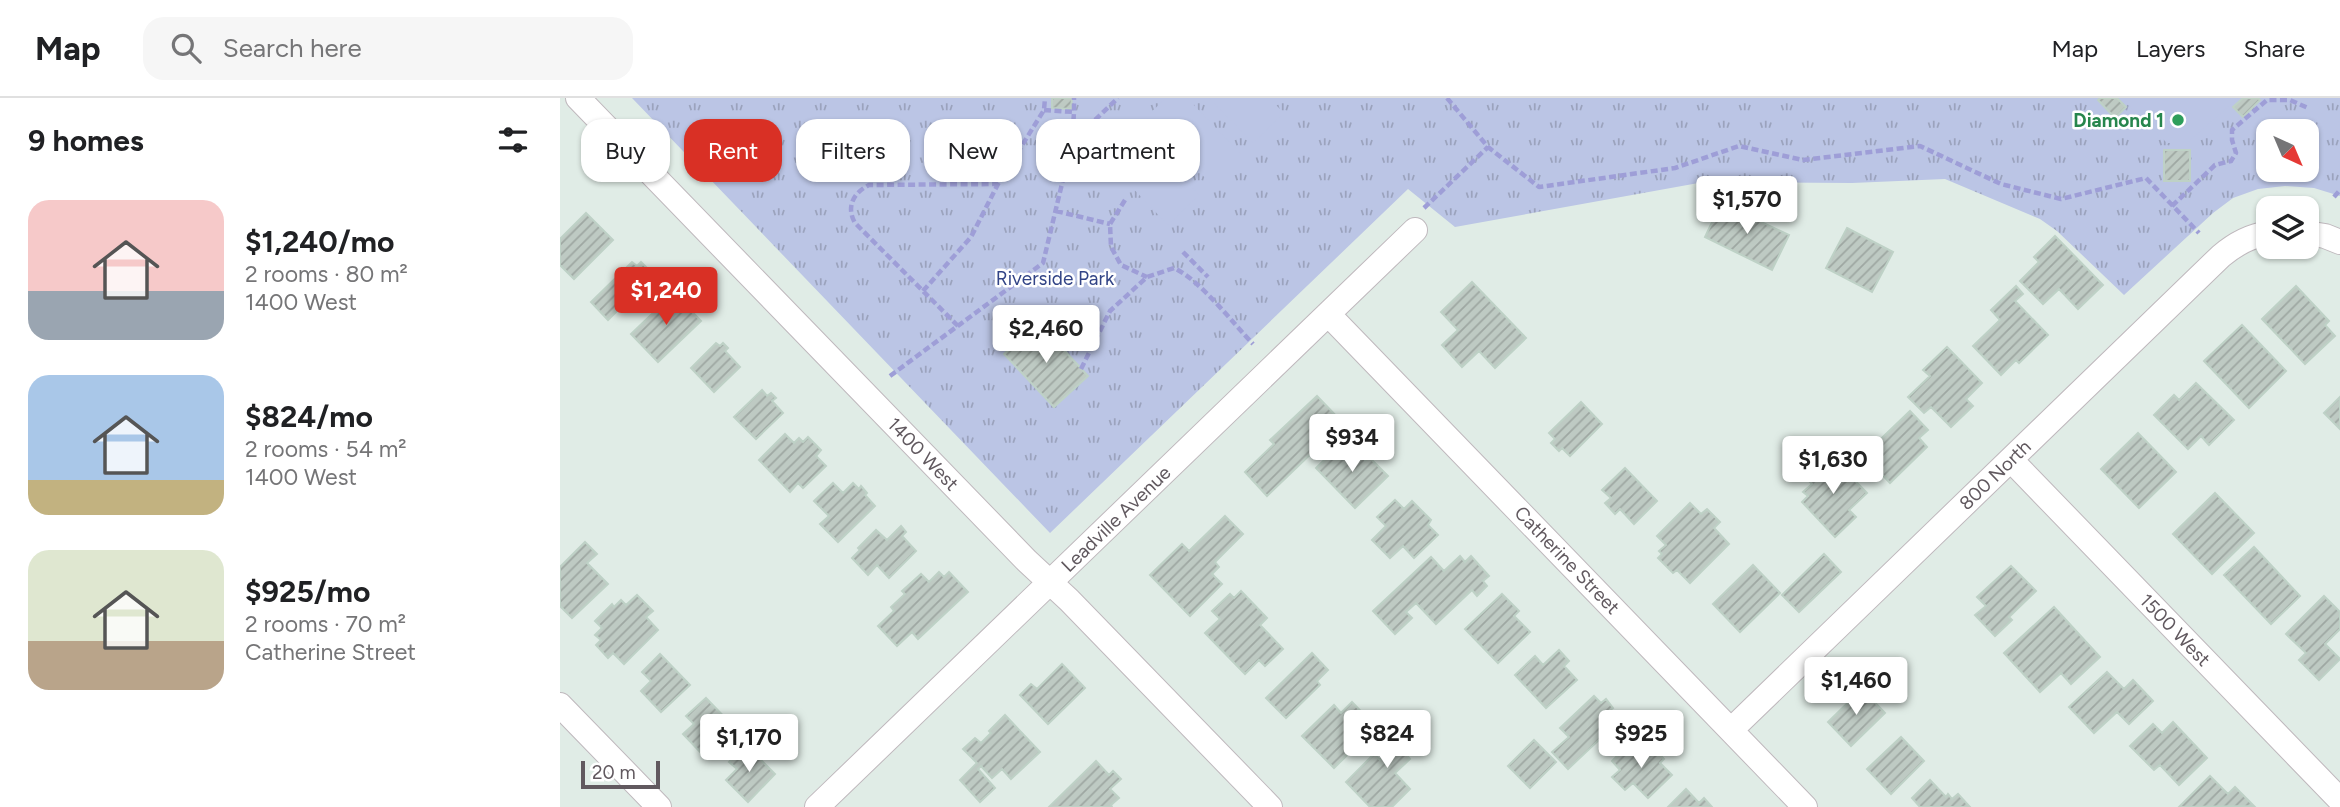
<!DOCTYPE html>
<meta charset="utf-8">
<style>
:root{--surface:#fff;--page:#f6f6f6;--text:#202124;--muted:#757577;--line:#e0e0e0;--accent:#d93025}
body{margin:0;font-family:Figtree,sans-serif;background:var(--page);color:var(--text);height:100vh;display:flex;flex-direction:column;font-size:26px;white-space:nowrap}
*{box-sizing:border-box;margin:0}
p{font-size:23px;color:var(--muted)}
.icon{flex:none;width:38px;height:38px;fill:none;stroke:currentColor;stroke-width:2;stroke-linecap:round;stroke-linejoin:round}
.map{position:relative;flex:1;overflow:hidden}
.drawer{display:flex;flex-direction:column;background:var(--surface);width:560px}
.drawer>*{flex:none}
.guide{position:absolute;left:21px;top:21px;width:665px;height:63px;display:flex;gap:14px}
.needle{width:46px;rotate:136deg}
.buttons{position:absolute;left:1696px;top:21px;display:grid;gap:14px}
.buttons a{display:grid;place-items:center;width:63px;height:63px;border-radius:14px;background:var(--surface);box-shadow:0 2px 5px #0004;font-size:35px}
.scale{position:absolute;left:21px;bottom:18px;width:79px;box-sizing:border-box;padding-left:7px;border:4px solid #61595f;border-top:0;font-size:19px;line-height:24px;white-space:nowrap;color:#61595f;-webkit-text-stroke:5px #fff;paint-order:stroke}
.price{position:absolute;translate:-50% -60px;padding:0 16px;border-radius:7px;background:#fff;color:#222;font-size:23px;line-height:46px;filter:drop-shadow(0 2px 4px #0008)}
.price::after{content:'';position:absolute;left:50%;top:42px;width:21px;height:16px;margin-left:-10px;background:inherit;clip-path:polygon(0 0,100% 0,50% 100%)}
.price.selected{background:var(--accent);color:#fff}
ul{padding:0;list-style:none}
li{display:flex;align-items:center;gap:21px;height:175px;padding:0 28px}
li span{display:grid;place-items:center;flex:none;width:196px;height:140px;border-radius:21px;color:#555}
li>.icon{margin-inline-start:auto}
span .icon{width:84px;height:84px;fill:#fffc;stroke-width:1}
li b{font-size:30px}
h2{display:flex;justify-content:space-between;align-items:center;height:84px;padding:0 28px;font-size:30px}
.pill{padding:0 24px;border-radius:21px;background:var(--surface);box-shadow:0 2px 5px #0004;font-size:24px;line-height:63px}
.pill.selected{background:var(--accent);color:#fff}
header{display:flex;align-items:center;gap:42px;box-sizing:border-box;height:98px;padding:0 35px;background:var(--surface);border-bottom:2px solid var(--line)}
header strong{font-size:33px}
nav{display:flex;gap:38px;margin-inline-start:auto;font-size:24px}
.search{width:490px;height:63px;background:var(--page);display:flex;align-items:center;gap:18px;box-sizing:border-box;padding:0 24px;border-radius:21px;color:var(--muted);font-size:26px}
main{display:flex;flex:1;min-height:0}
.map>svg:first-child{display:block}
.grass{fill:url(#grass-tufts);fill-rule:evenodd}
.garden{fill:#bbc5e5}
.building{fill:url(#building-hatch);stroke:#bed1c6;stroke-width:2}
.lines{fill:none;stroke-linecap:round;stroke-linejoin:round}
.minor-casing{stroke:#bfb8bd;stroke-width:26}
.path{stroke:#9e9ed7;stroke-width:4.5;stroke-dasharray:7 3.5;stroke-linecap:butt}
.minor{stroke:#fff;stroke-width:24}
.leisure-dot{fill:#2e9e5b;stroke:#fff;stroke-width:2.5}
.labels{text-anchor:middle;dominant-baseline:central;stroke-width:5;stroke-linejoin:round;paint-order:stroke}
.leisure-label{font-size:19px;font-weight:bold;fill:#27864d;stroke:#fff;text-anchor:end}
.park-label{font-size:19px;fill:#324486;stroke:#fff}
.street-label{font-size:19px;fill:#61595f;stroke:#fff}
</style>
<header>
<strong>Map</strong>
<div class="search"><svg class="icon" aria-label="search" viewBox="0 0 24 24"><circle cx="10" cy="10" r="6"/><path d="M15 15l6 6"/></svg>Search here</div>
<nav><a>Map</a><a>Layers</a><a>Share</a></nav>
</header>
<main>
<section class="drawer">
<h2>9 homes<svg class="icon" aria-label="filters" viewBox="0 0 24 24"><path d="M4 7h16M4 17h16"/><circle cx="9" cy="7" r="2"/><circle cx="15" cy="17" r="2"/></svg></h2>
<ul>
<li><span style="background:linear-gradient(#f6c9c9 65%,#9aa5b1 0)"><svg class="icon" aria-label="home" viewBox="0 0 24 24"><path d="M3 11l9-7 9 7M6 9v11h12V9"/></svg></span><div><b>$1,240/mo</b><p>2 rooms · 80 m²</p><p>1400 West</p></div></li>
<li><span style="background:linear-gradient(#a9c7e8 75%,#c2b280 0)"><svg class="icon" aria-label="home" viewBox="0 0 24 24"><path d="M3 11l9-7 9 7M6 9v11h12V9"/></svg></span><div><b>$824/mo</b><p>2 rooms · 54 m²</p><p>1400 West</p></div></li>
<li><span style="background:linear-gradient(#dfe7d0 65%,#b9a48a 0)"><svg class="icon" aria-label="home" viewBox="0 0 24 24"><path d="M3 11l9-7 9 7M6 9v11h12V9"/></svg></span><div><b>$925/mo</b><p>2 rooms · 70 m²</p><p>Catherine Street</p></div></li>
</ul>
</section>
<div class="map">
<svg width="1780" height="709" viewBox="0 0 1780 709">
<defs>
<pattern id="grass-tufts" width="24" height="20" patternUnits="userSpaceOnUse" patternTransform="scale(1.75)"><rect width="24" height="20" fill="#bbc5e5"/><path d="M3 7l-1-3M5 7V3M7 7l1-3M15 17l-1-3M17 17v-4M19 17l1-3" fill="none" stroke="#9ba3bd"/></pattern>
<pattern id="building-hatch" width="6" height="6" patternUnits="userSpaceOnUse" patternTransform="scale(1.75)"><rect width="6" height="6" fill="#becac3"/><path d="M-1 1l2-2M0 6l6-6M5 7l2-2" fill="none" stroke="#9ea7a2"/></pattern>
</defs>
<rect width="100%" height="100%" fill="#e0ece6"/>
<!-- grass -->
<path class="grass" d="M72 0H1780V98L1754 90 1725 88 1698 91 1673 100 1653 115 1564 197 1497 133 1480 121 1385 81 1292 85 1144 84 895 129 848 91 490 435ZM1708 33H1746V72H1708Z"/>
<!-- garden -->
<path class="garden" d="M606 0H627L681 56 651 86 586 19Z
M649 0H709L724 15 693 45Z
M1561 0H1678L1627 45H1607Z
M575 30 639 97 608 127 544 60Z"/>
<!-- building -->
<path class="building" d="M492 0H512L511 11 492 10Z
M1540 0H1557L1566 9 1555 20 1538 2Z
M1683 0H1698L1700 2 1683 19 1673 9Z
M1604 52H1630V83H1604Z
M1161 105 1229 137 1212 172 1145 139Z
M26 115 53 142 14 181 0 167V141Z
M1287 130 1333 154 1312 194 1266 170Z
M1495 138 1543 187 1518 211 1499 191 1483 206 1460 183 1479 164 1474 159Z
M72 164 77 168 81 164 88 171 83 176 92 185 63 213 60 210 48 222 31 204Z
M912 184 966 240 935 270 919 253 902 269 882 247 898 232 881 214Z
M1456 188 1463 196 1455 203 1488 237 1459 265 1456 262 1441 277 1413 248 1440 222 1431 212Z
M1736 188 1769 223 1765 227 1775 238 1745 266 1702 221Z
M114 195 141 223 98 264 71 236Z
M478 224 528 278 494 309 444 256Z
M1682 227 1726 273 1689 310 1644 263Z
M156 245 160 248 163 245 168 250 165 253 180 269 154 294 131 270Z
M1387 249 1422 285 1406 301 1413 308 1391 329 1371 309 1364 315 1348 299 1370 278 1363 272Z
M1636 285 1674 322 1649 347 1641 338 1628 351 1594 317 1614 297 1619 302Z
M202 292 207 298 211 295 216 300 212 303 223 315 196 341 174 319Z
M757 298 783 325 707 398 685 374 714 346 710 342Z
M1780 299V331L1764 315Z
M1021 304 1042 326 1010 358 1002 350 999 353 991 345 995 341 989 335Z
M1350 313 1368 332 1359 340 1367 349 1330 385 1304 357Z
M1578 335 1616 374 1579 410 1541 371Z
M225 336 234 345 239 340 243 344 248 339 261 352 256 358 266 368 243 390 238 385 230 394 199 362Z
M785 342 805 362 809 359 828 378 795 410 756 370Z
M1271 358 1307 395 1289 412 1296 419 1275 439 1242 404 1248 398 1243 394 1252 386 1247 381Z
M1065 370 1097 403 1074 426 1060 411 1055 416 1045 405 1051 400 1042 392Z
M273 385 283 395 293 385 299 391 301 388 307 395 305 397 315 408 278 444 260 426 269 418 254 403Z
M1655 395 1694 435 1652 476 1613 436Z
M835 402 844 411 852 403 871 422 868 427 878 437 854 460 843 448 830 460 812 442 826 428 817 419Z
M1130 405 1141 416 1147 411 1160 424 1154 430 1169 446 1130 485 1117 472 1113 475 1098 460 1102 456 1099 453 1106 447 1097 438Z
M665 418 683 436 655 464 659 469 652 476 662 486 630 518 590 477 622 446 629 453Z
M341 428 346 434 342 438 356 453 329 480 317 467 308 477 292 460 300 452 298 450 316 432 327 442Z
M25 444 37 456 27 465 48 486 12 520 0 508V469Z
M1694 449 1740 498 1711 526 1664 477Z
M1264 456 1281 474 1239 514 1222 497Z
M900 458 905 464 911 458 929 478 923 483 927 488 917 498 912 492 876 526 856 505 846 514 852 520 835 536 813 513 871 459 884 473Z
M1193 467 1220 495 1180 534 1153 506Z
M1451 468 1476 493 1449 519 1452 522 1435 538 1415 517 1426 508 1417 499Z
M379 474 384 479 389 474 408 494 358 541 352 534 337 548 318 528 334 513 331 509 345 496 342 493 361 476 369 484Z
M681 493 707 520 700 527 723 551 705 568 699 562 685 576 645 535 660 521 652 513 670 496 674 500Z
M942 496 959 513 954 518 970 534 938 565 905 531Z
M77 497 93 513 86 519 98 532 64 566 53 555 48 560 36 547 41 542 35 537 42 530 35 523 52 506 54 509 61 502 66 507Z
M1764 498 1780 514V531L1765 546 1780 561 1759 582 1739 562 1746 555 1726 536Z
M1494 509 1540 559 1511 586 1501 575 1480 594 1444 555Z
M999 552 1009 563 1004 568 1017 582 986 610 955 577 975 558 983 567Z
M752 555 768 572 757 583 760 587 726 620 706 600Z
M100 556 130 587 101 614 81 593 91 583 82 574Z
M502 566 525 590 488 626 460 597 471 586 477 591Z
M1547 574 1564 591 1573 582 1593 603 1569 626 1557 614 1534 635 1509 609Z
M1302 591 1325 615 1291 648 1268 624Z
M1034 598 1041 605 1046 601 1053 610 1049 613 1059 623 1008 671 992 654 1009 639 1000 630Z
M146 600 175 630 145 659 123 636 134 626 126 618Z
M792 604 816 629 774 670 742 638 774 607 781 615Z
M445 617 480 654 451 681 442 671 432 680 421 668 418 671 435 690 420 704 400 682 417 665 403 651 415 640 421 645 431 635 429 633Z
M846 619 864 638 846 656 850 661 835 675 850 691 832 709H810L786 684 814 656 820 662 835 646 827 638Z
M1613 624 1647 660 1619 687 1600 667 1594 672 1570 648 1593 626 1602 635Z
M1341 639 1364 663 1331 696 1307 671Z
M974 642 996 664 970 690 948 668Z
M1069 646 1078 655 1083 649 1087 653 1092 648 1104 661 1100 665 1112 677 1088 700 1073 685 1065 692 1052 679 1060 672 1052 663Z
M186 647 215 676 188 704 166 682 177 671 169 664Z
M536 663 549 677 553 673 561 681 550 691 559 700 551 707 552 709H489Z
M1650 678 1668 696 1675 689 1694 708 1619 709Z
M1370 682 1386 699 1388 696 1392 701 1398 696 1410 709H1360L1352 700Z
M1126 691 1139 705 1144 700 1152 709H1108Z"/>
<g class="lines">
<!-- minor casing -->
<g class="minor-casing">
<path id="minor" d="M18 0 467 463 509 502 710 709
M1746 135 1765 138 1780 144
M768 216 1245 709
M1451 362 1780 702
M0 607 99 709
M1171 632 1661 158C1675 146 1690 138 1708 135
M257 709 855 132"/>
</g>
<!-- path -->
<path class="path" d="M887 0 928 49 979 89 1115 70 1179 48 1243 62 1360 48 1441 86 1501 101 1586 80 1639 135
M484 12 514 14V0
M512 44 514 14
M1774 99 1780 92
M565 102 550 126 551 149 561 167 587 179
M1612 108 1655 67 1671 63 1676 55 1672 42V32L1707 2H1730L1748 10
M864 110 928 49
M496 113 550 126
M623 154 648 179
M363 193 411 139 438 86 484 12 485 0
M398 228 295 125C286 109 293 95 309 87L438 86
M521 271 550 213 587 179 614 170C640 182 672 224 693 246
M330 278 483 165 512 44 558 0"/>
<!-- minor -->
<use href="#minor" class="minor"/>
</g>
<!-- markers -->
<circle class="leisure-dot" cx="1618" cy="22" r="7"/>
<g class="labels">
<!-- leisure labels -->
<g class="leisure-label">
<text x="1604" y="22">Diamond 1</text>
</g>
<!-- park labels -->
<g class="park-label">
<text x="495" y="180">Riverside Park</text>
</g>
<!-- street labels -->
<g class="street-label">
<text transform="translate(363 356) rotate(46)">1400 West</text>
<text transform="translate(1435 377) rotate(-44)">800 North</text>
<text transform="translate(556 421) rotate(-44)">Leadville Avenue</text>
<text transform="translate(1007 462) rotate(46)">Catherine Street</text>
<text transform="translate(1615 532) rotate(46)">1500 West</text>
</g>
</g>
</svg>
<div class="buttons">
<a><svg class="needle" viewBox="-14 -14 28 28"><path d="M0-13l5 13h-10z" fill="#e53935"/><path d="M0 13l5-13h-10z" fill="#757577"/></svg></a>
<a><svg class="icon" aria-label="layers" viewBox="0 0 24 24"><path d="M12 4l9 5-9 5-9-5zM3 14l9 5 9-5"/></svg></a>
</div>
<div class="scale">20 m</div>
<b class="price" style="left:1187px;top:138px">$1,570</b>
<b class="price selected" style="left:106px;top:229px">$1,240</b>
<b class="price" style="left:486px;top:267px">$2,460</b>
<b class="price" style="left:792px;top:376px">$934</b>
<b class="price" style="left:1273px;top:398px">$1,630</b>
<b class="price" style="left:1296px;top:619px">$1,460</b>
<b class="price" style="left:827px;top:672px">$824</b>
<b class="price" style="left:1081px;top:672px">$925</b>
<b class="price" style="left:189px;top:676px">$1,170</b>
<div class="guide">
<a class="pill">Buy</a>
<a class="pill selected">Rent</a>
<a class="pill">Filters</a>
<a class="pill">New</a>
<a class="pill">Apartment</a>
</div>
</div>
</main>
